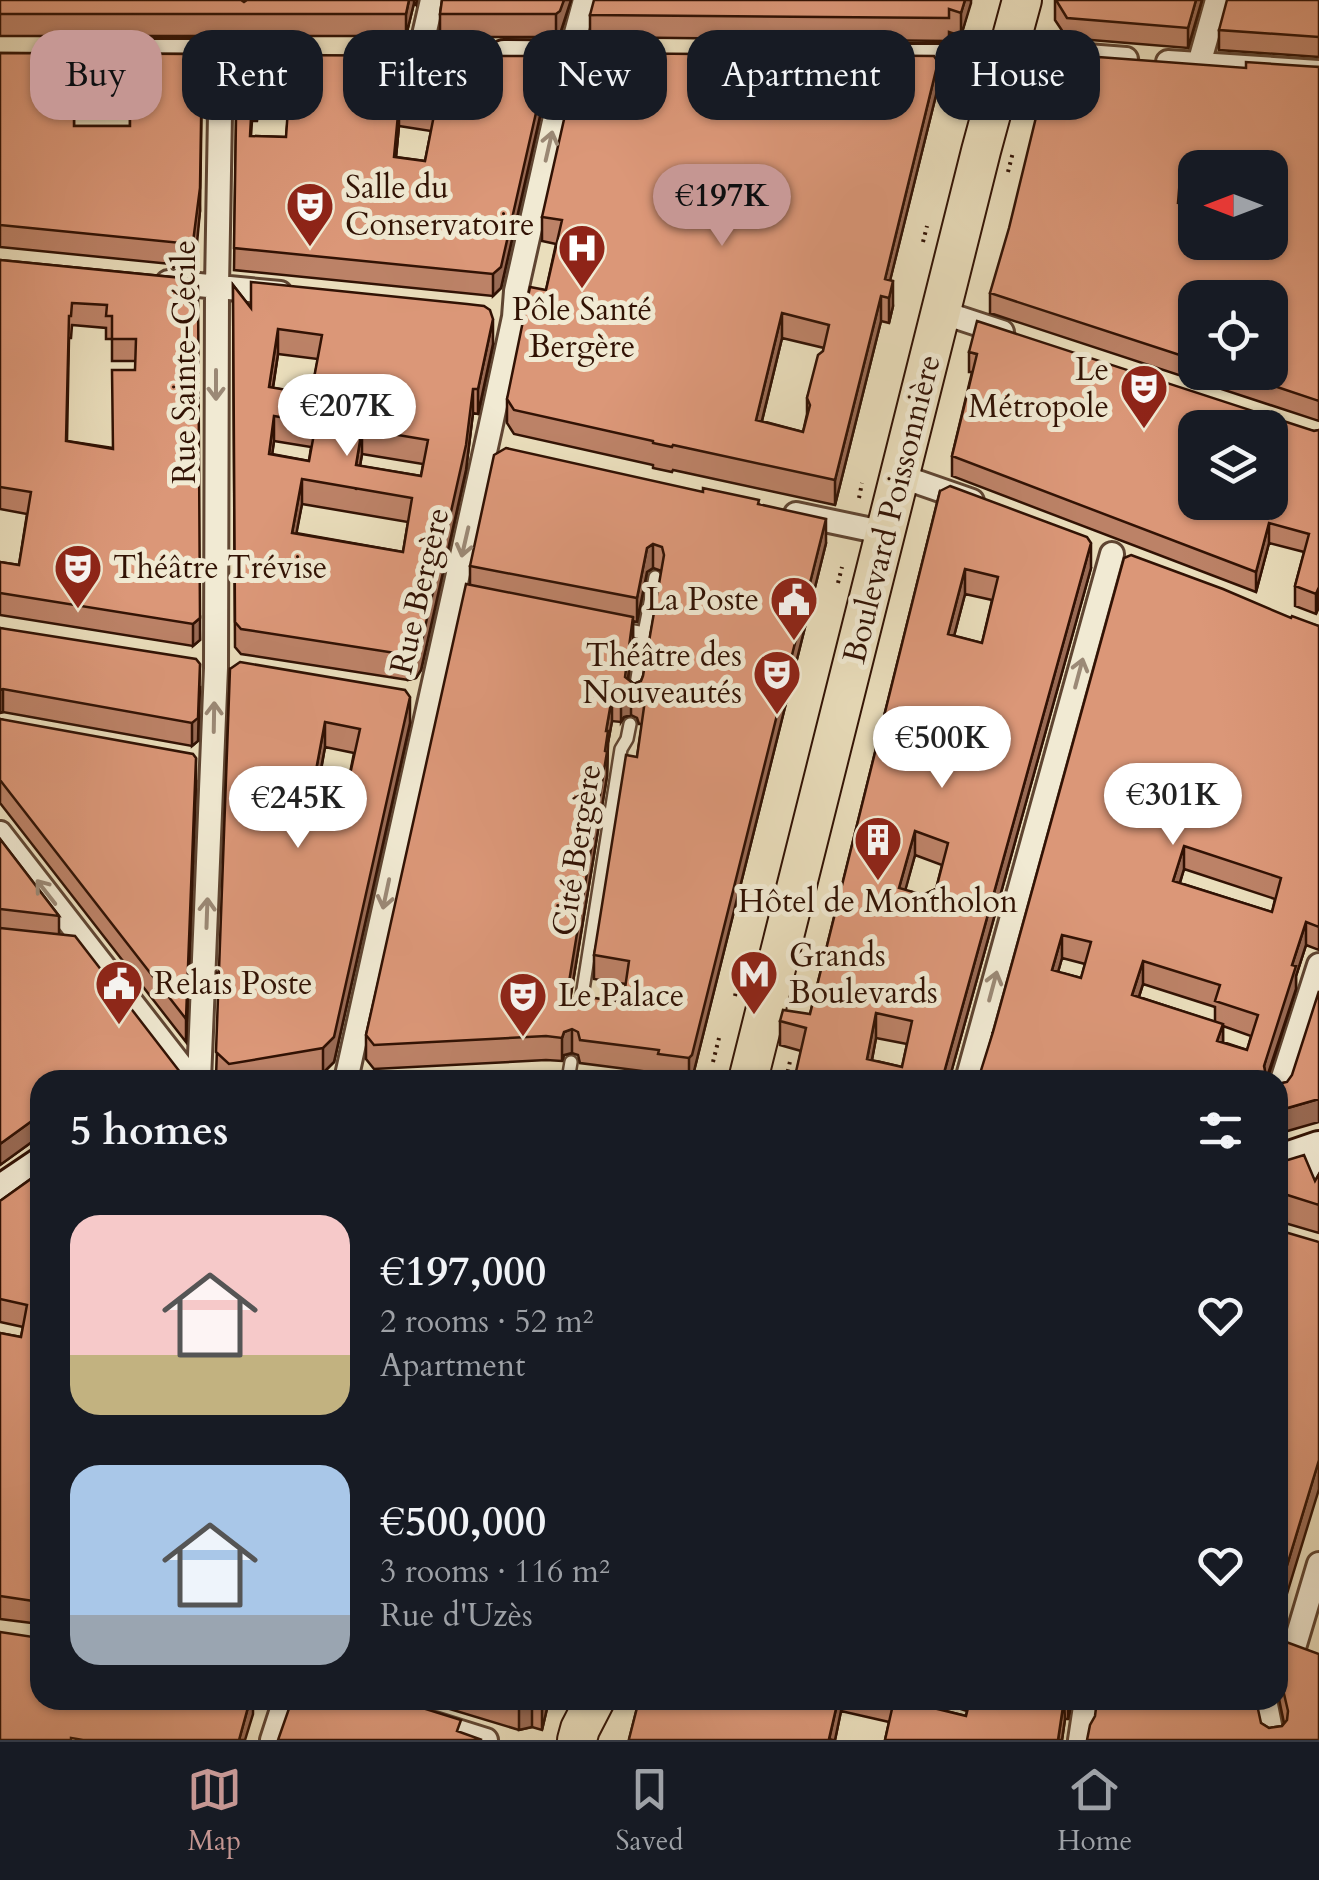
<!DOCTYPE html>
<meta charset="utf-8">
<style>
:root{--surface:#171b24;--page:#20242c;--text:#f1f3f6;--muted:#9ea1a6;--line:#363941;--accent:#c59692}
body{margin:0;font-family:Cardo,serif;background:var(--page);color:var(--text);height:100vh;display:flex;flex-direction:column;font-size:38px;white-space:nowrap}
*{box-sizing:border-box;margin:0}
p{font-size:32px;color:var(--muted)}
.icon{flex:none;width:55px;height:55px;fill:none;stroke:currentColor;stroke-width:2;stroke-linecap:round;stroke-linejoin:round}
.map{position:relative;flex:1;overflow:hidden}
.side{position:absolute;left:30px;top:1070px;width:1258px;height:640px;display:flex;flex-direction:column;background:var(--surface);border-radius:30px;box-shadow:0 2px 8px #0004}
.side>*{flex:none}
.banner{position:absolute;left:30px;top:30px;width:1260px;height:90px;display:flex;gap:20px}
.needle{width:65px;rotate:270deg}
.fabs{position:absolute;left:1178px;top:150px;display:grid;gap:20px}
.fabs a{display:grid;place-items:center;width:110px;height:110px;border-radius:20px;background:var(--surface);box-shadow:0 2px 8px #0004;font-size:50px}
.price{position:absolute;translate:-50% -85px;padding:0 22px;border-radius:35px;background:#fff;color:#222;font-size:32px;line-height:65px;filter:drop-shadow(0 2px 5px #0008)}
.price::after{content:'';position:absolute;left:50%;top:60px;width:30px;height:22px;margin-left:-15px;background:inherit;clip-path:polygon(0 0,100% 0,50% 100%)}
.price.current{background:var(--accent);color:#111}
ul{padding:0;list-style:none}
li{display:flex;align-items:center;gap:30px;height:250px;padding:0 40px}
li span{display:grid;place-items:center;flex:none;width:280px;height:200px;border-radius:30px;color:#555}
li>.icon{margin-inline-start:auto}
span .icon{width:120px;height:120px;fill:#fffc;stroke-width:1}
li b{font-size:42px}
h2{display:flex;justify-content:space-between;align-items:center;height:120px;padding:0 40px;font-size:42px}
.chip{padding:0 35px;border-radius:30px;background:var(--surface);box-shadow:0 2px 8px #0004;font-size:35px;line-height:90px}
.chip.current{background:var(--accent);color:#111}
.tab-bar{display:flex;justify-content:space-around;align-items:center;height:140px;border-top:2px solid var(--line);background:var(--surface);font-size:28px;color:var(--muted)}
.tab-bar a{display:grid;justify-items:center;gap:5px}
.tab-bar .current{color:var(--accent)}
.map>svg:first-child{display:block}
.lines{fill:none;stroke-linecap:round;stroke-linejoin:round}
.lane-casing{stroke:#5f4532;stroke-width:16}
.street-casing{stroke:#5f4532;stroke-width:28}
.secondary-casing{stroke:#311204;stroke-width:38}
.primary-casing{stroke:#311204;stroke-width:42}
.path{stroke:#311204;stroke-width:4;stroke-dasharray:2.5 5;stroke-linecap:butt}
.lane{stroke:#f1ead3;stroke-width:11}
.street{stroke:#f1ead3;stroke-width:22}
.secondary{stroke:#f1ead3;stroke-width:32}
.primary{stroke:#eadebc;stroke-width:38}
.wall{fill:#bc8267;stroke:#311204;stroke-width:2.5;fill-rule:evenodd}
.shaded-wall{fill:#996a54;stroke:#311204;stroke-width:2.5}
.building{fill:#db9778;stroke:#311204;stroke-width:2.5;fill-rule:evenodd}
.oneway{stroke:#9b8976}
.labels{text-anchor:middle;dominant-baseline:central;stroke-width:10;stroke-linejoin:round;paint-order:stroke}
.poi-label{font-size:32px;fill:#311204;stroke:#f1ead3;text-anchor:start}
.street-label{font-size:32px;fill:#311204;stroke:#f1ead3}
</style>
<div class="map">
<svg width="1319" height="1740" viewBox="0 0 1319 1740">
<rect width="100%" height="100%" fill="#eadebc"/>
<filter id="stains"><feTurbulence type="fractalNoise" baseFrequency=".002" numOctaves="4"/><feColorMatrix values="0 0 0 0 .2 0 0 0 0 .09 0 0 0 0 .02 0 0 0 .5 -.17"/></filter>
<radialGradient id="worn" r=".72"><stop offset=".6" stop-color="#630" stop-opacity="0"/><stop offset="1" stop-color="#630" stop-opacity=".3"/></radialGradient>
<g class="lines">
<!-- lane casing -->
<g class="lane-casing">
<path id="lane" d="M618 628 644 633 634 698
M644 633 655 577
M579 1015 621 749 627 739 630 724
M568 1080 571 1062"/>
</g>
<!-- street casing -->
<g class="street-casing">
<path id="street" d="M1007 55 1035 52 1126 59
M93 56 95 37
M419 57 432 0
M1168 62 1319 72
M1199 64 1217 0
M168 282 280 293
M941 312 1002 332
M900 476 972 501
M796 514 886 533
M0 833 192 1080
M199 1080 216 668 217 287 221 56
M346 1080 490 429 514 317 516 291 564 77 585 0
M967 1080 1112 554
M1278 1093 1319 965
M1310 1151 1319 1181
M1293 1651 1319 1564
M1265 1700 1273 1740
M435 1724 486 1740
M272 1740 285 1700
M1080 1740 1086 1700"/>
</g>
<!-- secondary casing -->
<g class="secondary-casing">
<path id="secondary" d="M154 56H280
M504 57 620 58
M894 61H959L1007 55
M1278 1162 1319 1148
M0 1192 40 1165"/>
</g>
<!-- primary casing -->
<g class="primary-casing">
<path id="primary" d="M748 1080 981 151 1022 0
M577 1740 580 1729 595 1700"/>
</g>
<!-- path -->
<path class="path" d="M1008 172 1013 152
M923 242 927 226
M859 498 862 483
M838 583 842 567
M735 996 738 982
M713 1062 719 1038
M786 1079 791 1057"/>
<!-- lane -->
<use href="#lane" class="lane"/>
<!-- street -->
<use href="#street" class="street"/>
<!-- secondary -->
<use href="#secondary" class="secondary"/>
<!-- primary -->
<use href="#primary" class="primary"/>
</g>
<!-- wall -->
<path class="wall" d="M0 0 244 2 247 0H417L416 5 414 3 406 36H0Z
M442 0H571L560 34 556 37H440V14Z
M971 0 961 36 949 32V41L590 37V15Z
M1055 0H1202L1188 48 1067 38 1055 20Z
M1319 0V57L1219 50V30Z
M0 53 195 54 200 211 193 265 191 266 0 247ZM74 118H130V126H74Z
M237 55 548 81 501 288 493 296 234 270ZM258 114 288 116 286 137 251 136 252 121H257ZM399 126 431 131 425 161 396 157Z
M1319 67V421L990 313V293L1246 68ZM1195 168H1270L1195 242 1180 204 1181 187 1195 188ZM1195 298 1270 372H1195Z
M938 87 890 280 893 306 889 323 881 321 835 505 673 470 672 472 653 468V465L514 434 507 423V399L546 290 556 244 542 241V217ZM782 338 824 348 807 398V414L803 432 762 421Z
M0 260 192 279 200 640 193 646 0 615V562L19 565 27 514 0 509ZM72 325 106 328V339H112V361H136L135 370 113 448 67 441 69 338H71Z
M233 285 251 308 493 344 478 414 473 413 466 470 421 670 416 678 408 680 241 654 235 647ZM278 354 318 359 311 394 273 388ZM274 441 311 447 309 461 272 454ZM362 454 423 464 421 476 360 466ZM302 504 408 522 403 552 296 533Z
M969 352 1314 431 1319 430V607L1316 614 1295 606V586L1304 552 1269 543 1256 592 952 476V456L972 372H969Z
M940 491 1091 568 949 1080H795L801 1051 780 1045V1021L810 1014ZM965 594 992 600 982 643 954 636ZM915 855 942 865 936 889 923 895 905 890ZM876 1038 907 1044 902 1067 872 1060Z
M759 504 826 543 692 1079 676 1080 658 1077V1073L580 1063 578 1055 572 1053 564 1055 562 1061 546 1060 374 1069 366 1059V1035L470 585V566ZM653 568 662 571 643 676 641 681 634 684 628 679 633 640V621L637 622 647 572ZM631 715 637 718 639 724H642L637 757 594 955V979L626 984 623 1002 578 1006 571 1003 570 1000 607 776 608 743 612 721 621 722 624 717Z
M1291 618 1319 626V950L1306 945 1296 976V989L1267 1080 993 1032ZM1184 869 1275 899 1272 912 1180 883ZM1062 958 1085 964 1081 978 1058 972ZM1143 984 1215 1007V1022L1139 997ZM1223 1026 1251 1036 1247 1050 1223 1042Z
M0 628 200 687 198 741 192 746 3 712 0 713Z
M230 669 410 723 334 1062 323 1073 282 1080H219L216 1077ZM325 747 354 753 347 788 319 782Z
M0 719 196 781 186 1042 0 803Z
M0 839 59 916V934L180 1080H40V1136L0 1165Z
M1287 1082 1284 1132 1278 1125V1084Z
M1278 1163 1315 1181 1319 1174V1233L1278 1221Z
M40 1169V1624L0 1619V1333L21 1337 23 1327 0 1322V1201L36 1175V1171Z
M1278 1639 1319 1740H1087L1261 1723 1269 1728 1282 1726 1284 1723 1278 1694Z
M420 1700H549L542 1730 532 1727 519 1730Z
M639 1700H923L922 1705 966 1716 967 1711 961 1709V1703L951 1700H1072L1068 1719H1065L1062 1740H885L889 1722 841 1711 835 1740H629Z"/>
<!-- shaded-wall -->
<path class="shaded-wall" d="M409 0H414V3L406 36V14Z
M564 0H571L560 34 556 37V14Z
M965 0H971V3L961 36V13Z
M1196 0H1202L1188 48V28Z
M548 60V81L501 288 493 296V274Z
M938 62V87L886 297 885 279Z
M202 83 200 211 197 243 193 265 191 266V244Z
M399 104V126L394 178V157Z
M893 281V306L889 323V298Z
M881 296V321L835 505V480Z
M782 313V338L756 445V420Z
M493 319V344L478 414V389Z
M278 329V354L269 412V387Z
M473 389V413L466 470 421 670 416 678 408 680V655Z
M274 416V441L269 478V454Z
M362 429V454L356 490V465Z
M302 479V504L292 557V533Z
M826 519V543L692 1079 689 1080V1058Z
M1269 523V543L1256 592V572Z
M1091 543V568L949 1080H942Z
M653 544V568L647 572 637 622V598L647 548Z
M965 569V594L948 659V634Z
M1318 587V607L1316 614V594Z
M633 617V640L626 693 631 691V715L624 717 621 722V699Z
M200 618V640L193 646V624Z
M200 664 198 741 192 746V723Z
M3 689V712L0 713V690Z
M410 697V723L334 1062 323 1073V1048Z
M612 697V721L608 743 607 776 567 1018V994L606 731Z
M325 722V747L314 806V781Z
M196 758V781L186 1042V1019Z
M915 831V855L899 913V888Z
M1184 846V869L1173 904V881Z
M1306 922V945L1296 976V989L1266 1080 1264 1066 1292 965Z
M1062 935V958L1052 993V970Z
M1143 961V984L1132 1018V995Z
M876 1013V1038L868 1080 867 1059Z
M1223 1024V1047L1217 1041Z
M572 1029V1053L564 1055 562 1061V1038L564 1032Z
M1319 1099V1122L1284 1132V1109Z
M40 1115V1136L0 1165V1144Z
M1319 1460V1489L1278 1623V1595Z
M250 1700H253V1714L245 1740H239Z
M543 1700H549L542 1730V1706Z
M838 1700H841V1711L835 1740H829Z
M1064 1700 1065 1719 1062 1740H1058Z
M1068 1700H1072L1068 1719Z
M532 1704V1727L519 1730V1707Z"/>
<!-- building -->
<path class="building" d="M0 0H241L244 2 247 0H409L406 14H0Z
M442 0H564L560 11 556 14H440Z
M594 0H965L961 13 949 9V18L590 15Z
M1056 0H1196L1188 28 1067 18Z
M1227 0H1319V37L1219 30Z
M0 53 195 54 202 60 200 188 193 242 191 244 0 225ZM74 96H130V126H74Z
M579 53 934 56 938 62 885 279 893 281 889 298 881 296 835 480 673 445 672 447 653 443V441L514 410 507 399 530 287 546 290 562 220 542 217ZM782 313 829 325 823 351 818 355 811 382 807 398 810 405 803 432 756 420Z
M237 55 545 56 548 60 501 267 493 274 234 248ZM258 92 289 94 286 137 250 136 252 99 257 100ZM399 104 435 110 425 161 394 157Z
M1098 57 1246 68V62L1319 67V401L1232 372H1270V298H1195V360L990 293 1009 228 1049 64 1058 58ZM1181 167 1270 168V242H1195V205L1178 203Z
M0 260 192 279 198 286 200 618 193 624 0 593V562L19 565 31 492 0 487ZM72 303 107 305 106 316H112V339H136L135 370H112L113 449 66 441 69 316H71Z
M251 282 467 304 484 306 490 310 493 319 478 389H473L466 445 421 645 416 653 408 655 241 629 235 622 233 285 251 308ZM278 329 322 335 311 394 269 387ZM274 416 316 423 309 461 269 454ZM362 429 428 440 421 476 356 465ZM302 479 412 498 403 552 292 533Z
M977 321 1314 431 1319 430V587L1316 594 1295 586 1309 534 1269 523 1256 572 952 456 977 354 969 352ZM1195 428H1270V502H1195Z
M506 448 703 492V488L759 500 758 504 826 519 692 1055 689 1058 658 1054 659 1050 580 1040 578 1032 572 1029 564 1032 562 1038 546 1036 374 1045 366 1035 466 584 633 617 625 677 634 684 641 681 643 676 664 555 662 547 653 544 647 548 637 598 470 566 494 455ZM631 691 637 694 639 700H645L637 757 626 755 594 955 629 961 623 1002 587 997 585 1003 578 1006 571 1003 567 994 607 752 605 751 608 731H606L612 697 621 699 624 693Z
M950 486 1087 537 1091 543 942 1080H817L795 1076 806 1028 780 1021 783 1010 810 1014 940 491ZM965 569 998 577 982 643 948 634ZM915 831 948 843 936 889 923 895 899 888ZM876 1013 912 1021 902 1067 867 1059Z
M1131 555 1223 589 1291 618 1292 616 1319 626V927L1306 922 1292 965 1296 966 1264 1066 1267 1080H978L993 1032 1124 558ZM1184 846 1281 878 1272 912 1173 881ZM1062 935 1091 942 1081 978 1052 970ZM1143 961 1220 985 1215 1001 1258 1015 1247 1050 1217 1041 1223 1024 1132 995Z
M0 628 196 659 200 664 198 718 192 723 3 689 0 690Z
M240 662 405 690 410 697 334 1037 323 1048 229 1064 216 1052 230 669ZM325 722 360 729 347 788 314 781Z
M0 719 193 754 196 758 186 1019 0 780Z
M0 839 59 916 0 909Z
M0 928 75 936 180 1072 175 1079 40 1080V1115L0 1144Z
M1319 991V1099L1284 1109 1278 1103V1084L1287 1082 1292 1075Z
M1304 1155 1315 1181 1319 1174V1205L1278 1192V1163Z
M40 1169V1602L0 1596V1333L21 1337 27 1305 0 1299V1201L38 1174 36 1171Z
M1278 1230 1319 1242V1460L1278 1595Z
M0 1632 40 1638V1700H250L239 1740H83L71 1738V1740H0Z
M1278 1639 1319 1654V1740H1087L1090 1725 1095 1716 1097 1700H1256L1261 1723 1269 1728 1282 1726 1287 1720 1288 1711 1278 1668Z
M292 1700H397L461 1720 457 1731 482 1740H278Z
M497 1700H543L542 1706 532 1704 519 1707Z
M639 1700H838L829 1739 832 1740H631L629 1739Z
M894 1700H918L917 1704 966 1716 970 1700H1064L1058 1740H885Z"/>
<!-- one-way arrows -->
<defs><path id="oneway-shaft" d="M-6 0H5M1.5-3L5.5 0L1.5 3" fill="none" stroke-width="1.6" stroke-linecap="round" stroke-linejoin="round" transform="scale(2.5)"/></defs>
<g class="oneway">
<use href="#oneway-shaft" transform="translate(549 146) rotate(-77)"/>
<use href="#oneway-shaft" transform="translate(216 385) rotate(90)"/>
<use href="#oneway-shaft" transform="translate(465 542) rotate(103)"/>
<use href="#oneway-shaft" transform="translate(1079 673) rotate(-75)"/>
<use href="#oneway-shaft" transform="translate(214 717) rotate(-89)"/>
<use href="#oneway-shaft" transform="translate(46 892) rotate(-128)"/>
<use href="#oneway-shaft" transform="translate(386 894) rotate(102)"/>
<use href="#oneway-shaft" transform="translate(207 913) rotate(-88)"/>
<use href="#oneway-shaft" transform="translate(993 986) rotate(-75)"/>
</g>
<!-- icons -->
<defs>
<g id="theatre-pin" transform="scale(2.5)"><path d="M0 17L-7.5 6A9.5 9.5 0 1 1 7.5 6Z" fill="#8f2418" stroke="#f1ead3"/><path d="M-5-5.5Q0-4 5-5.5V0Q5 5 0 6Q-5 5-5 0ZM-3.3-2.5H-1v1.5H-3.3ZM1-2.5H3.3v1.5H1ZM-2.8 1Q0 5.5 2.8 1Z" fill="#fff"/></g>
<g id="hospital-pin" transform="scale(2.5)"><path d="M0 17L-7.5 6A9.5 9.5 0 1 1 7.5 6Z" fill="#8f2418" stroke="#f1ead3"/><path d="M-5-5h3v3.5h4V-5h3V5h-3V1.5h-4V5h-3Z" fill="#fff"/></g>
<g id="civic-pin" transform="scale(2.5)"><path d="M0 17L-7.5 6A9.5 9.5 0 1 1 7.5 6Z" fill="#8f2418" stroke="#f1ead3"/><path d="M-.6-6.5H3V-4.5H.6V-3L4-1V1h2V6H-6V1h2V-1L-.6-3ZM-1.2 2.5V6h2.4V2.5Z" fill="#fff"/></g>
<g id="building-pin" transform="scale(2.5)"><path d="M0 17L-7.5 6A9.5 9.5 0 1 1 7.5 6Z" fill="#8f2418" stroke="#f1ead3"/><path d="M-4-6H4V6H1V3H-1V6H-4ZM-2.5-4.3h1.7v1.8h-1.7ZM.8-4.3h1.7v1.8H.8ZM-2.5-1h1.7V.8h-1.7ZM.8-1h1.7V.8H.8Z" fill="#fff"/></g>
<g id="metro-pin" transform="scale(2.5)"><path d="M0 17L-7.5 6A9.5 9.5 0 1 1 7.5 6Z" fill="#8f2418" stroke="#f1ead3"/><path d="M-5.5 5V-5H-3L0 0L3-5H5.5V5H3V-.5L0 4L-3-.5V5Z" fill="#fff"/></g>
</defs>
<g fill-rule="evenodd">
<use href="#theatre-pin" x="310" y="206"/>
<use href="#hospital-pin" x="582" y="248"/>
<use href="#theatre-pin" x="1144" y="388"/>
<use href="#theatre-pin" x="78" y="568"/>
<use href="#civic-pin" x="794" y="600"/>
<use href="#theatre-pin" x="777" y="674"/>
<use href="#building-pin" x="878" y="840"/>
<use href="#metro-pin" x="754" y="974"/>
<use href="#civic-pin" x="119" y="984"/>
<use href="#theatre-pin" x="523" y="996"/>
</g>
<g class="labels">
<!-- poi labels -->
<g class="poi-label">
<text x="345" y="188">Salle du<tspan x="345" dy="37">Conservatoire</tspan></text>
<text x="582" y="310" text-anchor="middle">Pôle Santé<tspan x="582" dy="37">Bergère</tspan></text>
<text x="1109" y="370" text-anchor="end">Le<tspan x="1109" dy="37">Métropole</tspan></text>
<text x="113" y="568">Théâtre Trévise</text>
<text x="759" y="600" text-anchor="end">La Poste</text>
<text x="742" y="656" text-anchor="end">Théâtre des<tspan x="742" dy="37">Nouveautés</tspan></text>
<text x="878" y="902" text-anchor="middle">Hôtel de Montholon</text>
<text x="789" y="956">Grands<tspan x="789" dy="37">Boulevards</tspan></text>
<text x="154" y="984">Relais Poste</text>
<text x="558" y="996">Le Palace</text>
</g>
<!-- street labels -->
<g class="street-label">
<text transform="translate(185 362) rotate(-90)">Rue Sainte-Cécile</text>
<text transform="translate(892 509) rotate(-76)">Boulevard Poissonnière</text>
<text transform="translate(420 591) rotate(-77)">Rue Bergère</text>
<text transform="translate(577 850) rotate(-81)">Cité Bergère</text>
</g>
</g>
<rect width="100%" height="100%" filter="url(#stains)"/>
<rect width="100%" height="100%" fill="url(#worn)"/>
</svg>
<div class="fabs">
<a><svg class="needle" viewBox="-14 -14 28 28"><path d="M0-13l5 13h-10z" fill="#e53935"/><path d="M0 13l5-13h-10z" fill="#9ea1a6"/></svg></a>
<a><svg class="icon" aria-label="locate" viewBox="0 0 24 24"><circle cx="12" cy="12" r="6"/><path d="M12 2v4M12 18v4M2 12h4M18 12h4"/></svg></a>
<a><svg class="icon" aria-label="layers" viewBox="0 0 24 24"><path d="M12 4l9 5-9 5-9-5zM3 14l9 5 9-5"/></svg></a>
</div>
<b class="price current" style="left:722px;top:249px">€197K</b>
<b class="price" style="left:347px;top:459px">€207K</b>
<b class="price" style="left:942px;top:791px">€500K</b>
<b class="price" style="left:1173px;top:848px">€301K</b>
<b class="price" style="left:298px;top:851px">€245K</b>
<div class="banner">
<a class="chip current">Buy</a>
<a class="chip">Rent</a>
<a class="chip">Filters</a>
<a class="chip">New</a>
<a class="chip">Apartment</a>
<a class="chip">House</a>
</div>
<section class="side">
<h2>5 homes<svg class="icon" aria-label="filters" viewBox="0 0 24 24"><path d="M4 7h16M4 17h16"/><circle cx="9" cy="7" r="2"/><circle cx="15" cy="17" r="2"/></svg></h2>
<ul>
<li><span style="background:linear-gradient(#f6c9c9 70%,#c2b280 0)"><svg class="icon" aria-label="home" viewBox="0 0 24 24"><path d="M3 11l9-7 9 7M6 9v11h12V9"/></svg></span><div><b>€197,000</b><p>2 rooms · 52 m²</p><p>Apartment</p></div><svg class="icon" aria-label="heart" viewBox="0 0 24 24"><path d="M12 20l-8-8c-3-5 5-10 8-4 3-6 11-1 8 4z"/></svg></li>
<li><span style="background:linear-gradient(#a9c7e8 75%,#9aa5b1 0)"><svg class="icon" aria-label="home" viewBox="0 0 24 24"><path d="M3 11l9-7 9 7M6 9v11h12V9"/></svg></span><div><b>€500,000</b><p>3 rooms · 116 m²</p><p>Rue d'Uzès</p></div><svg class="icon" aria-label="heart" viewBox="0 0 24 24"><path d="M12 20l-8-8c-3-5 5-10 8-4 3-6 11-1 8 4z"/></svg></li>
</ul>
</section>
</div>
<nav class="tab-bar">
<a class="current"><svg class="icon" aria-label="map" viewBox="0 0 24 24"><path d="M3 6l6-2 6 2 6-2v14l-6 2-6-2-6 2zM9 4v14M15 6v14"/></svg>Map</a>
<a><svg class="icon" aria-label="saved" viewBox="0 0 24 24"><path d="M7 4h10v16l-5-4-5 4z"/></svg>Saved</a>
<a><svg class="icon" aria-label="home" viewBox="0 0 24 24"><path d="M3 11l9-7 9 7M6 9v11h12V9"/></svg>Home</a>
</nav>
